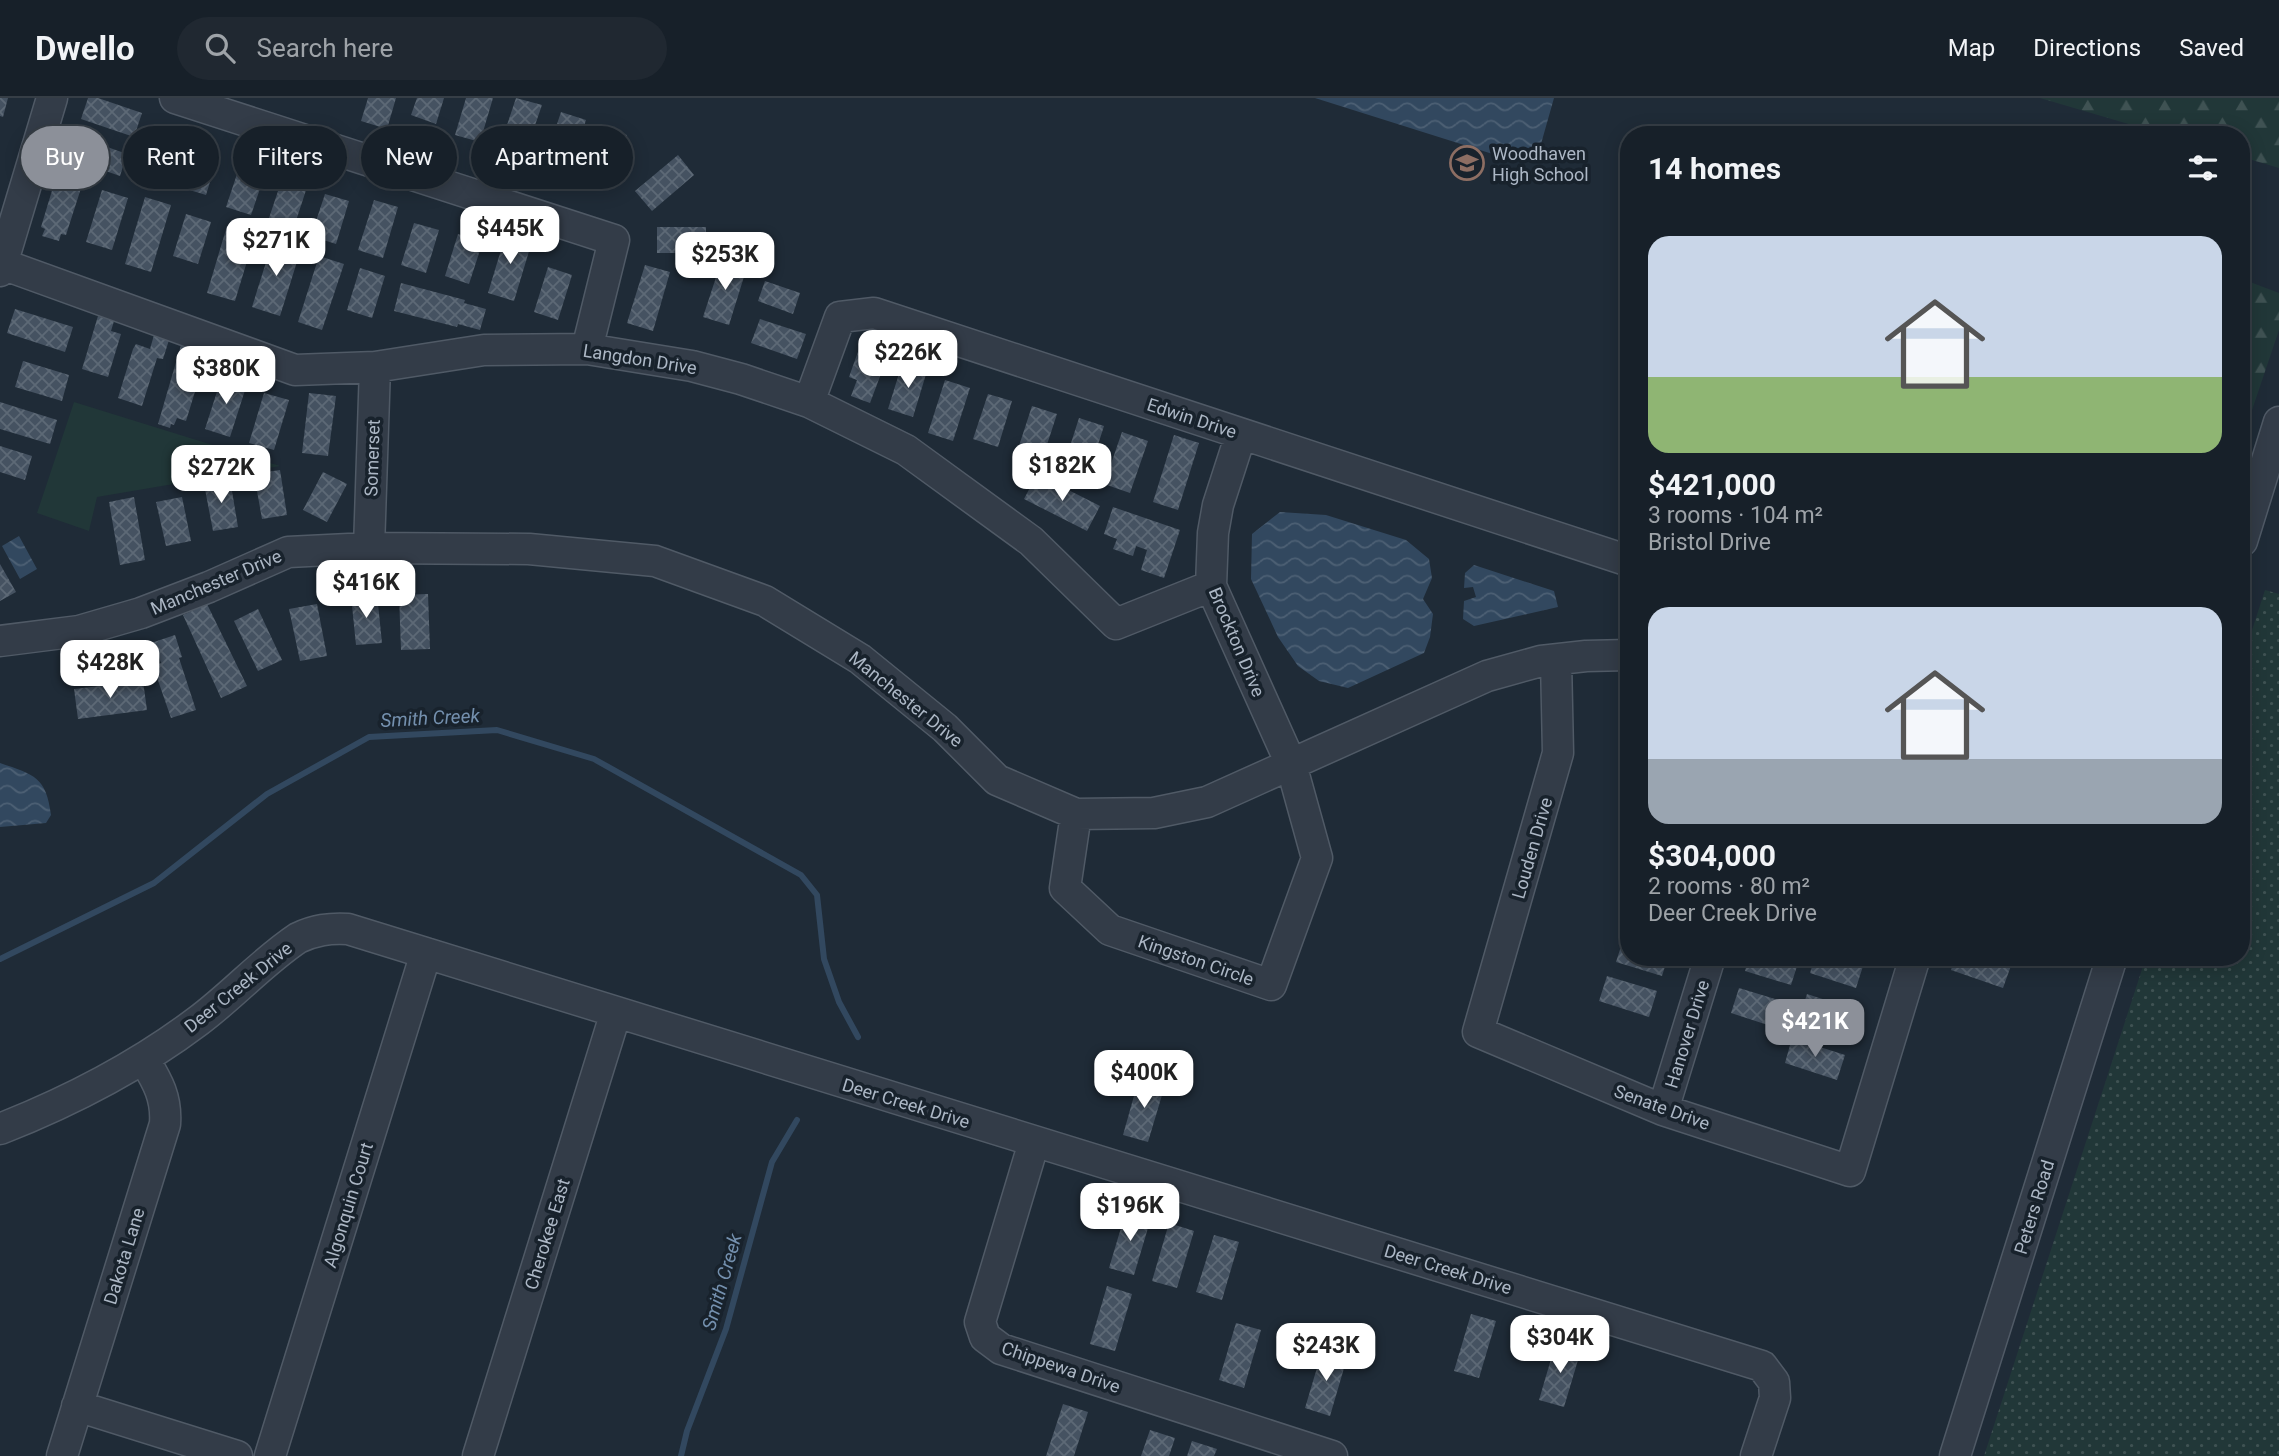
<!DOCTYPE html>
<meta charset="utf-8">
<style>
:root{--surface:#172029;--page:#202831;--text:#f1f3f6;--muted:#9ea3a8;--line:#363e46;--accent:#8c9099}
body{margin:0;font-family:Roboto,sans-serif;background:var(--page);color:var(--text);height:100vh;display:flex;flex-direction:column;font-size:26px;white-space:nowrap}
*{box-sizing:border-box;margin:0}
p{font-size:23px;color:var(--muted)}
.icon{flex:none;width:38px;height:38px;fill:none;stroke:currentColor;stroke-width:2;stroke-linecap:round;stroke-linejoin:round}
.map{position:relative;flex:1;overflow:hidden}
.side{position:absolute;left:1620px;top:28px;width:630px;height:840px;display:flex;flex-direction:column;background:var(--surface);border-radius:28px;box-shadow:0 4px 18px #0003,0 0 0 2px var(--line)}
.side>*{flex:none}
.guide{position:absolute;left:21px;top:28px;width:665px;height:63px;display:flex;gap:14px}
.price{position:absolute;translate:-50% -60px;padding:0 16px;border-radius:14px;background:#fff;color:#222;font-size:23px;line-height:46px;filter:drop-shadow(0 2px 4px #0008)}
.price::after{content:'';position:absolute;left:50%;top:42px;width:21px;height:16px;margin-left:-10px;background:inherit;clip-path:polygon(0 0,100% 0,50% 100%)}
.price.current{background:var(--accent);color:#fff}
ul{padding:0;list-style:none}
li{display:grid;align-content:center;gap:14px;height:371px;padding:0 28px}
li span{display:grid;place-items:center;height:217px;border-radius:21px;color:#555}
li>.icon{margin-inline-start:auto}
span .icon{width:126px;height:126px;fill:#fffc;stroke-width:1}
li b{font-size:30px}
h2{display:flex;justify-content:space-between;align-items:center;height:84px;padding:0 28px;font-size:30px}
.pill{padding:0 24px;border-radius:32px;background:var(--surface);box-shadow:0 4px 18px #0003,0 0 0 2px var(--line);font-size:24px;line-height:63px}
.pill.current{background:var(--accent);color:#fff}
header{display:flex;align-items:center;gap:42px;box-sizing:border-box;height:98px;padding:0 35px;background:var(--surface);border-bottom:2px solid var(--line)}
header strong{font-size:33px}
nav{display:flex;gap:38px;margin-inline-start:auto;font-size:24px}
.search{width:490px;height:63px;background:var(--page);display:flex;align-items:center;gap:18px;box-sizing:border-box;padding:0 24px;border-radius:38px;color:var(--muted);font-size:26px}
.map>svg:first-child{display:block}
.grass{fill:url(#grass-dots)}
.forest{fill:url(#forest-firs)}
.park{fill:#213738}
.water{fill:url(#water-waves)}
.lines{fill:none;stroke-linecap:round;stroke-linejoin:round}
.stream{stroke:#32485f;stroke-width:6}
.building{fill:url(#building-cross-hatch)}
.minor-casing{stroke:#505a66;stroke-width:33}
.minor{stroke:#333c48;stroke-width:30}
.labels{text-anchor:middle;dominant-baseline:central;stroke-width:7;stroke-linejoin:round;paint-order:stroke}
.poi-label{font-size:18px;fill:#acb7c5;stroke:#18222c;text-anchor:start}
.street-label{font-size:18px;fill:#acb7c5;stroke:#18222c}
.water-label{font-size:19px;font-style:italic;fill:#7490ae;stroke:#18222c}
</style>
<header>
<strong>Dwello</strong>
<div class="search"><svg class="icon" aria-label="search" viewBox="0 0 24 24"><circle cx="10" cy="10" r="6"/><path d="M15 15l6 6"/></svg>Search here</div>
<nav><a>Map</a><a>Directions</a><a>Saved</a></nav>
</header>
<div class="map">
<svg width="2279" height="1358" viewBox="0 0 2279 1358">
<defs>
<pattern id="grass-dots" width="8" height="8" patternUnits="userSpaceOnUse" patternTransform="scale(1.75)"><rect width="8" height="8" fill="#213738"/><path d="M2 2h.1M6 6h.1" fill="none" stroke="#3f5253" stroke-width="1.8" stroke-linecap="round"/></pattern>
<pattern id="forest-firs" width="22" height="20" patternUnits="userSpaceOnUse" patternTransform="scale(1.75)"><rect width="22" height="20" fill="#213738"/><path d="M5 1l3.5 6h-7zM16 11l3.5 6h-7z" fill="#3f5253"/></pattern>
<pattern id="water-waves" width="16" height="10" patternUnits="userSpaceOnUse" patternTransform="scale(1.75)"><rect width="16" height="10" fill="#32485f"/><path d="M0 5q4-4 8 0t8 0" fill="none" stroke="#4d6074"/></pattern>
<pattern id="building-cross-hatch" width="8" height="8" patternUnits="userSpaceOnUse" patternTransform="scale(1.75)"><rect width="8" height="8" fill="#455261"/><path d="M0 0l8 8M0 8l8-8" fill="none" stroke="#5d6976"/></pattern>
</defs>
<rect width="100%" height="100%" fill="#1f2b37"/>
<!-- grass -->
<path class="grass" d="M2265 492 2279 496V1358H1984L2146 859H2242V563Z"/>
<!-- forest -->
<path class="forest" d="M2040 0H2279V70L2242 59V37H2166Z
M2242 181 2279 195V232L2252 312 2242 316Z"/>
<!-- park -->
<path class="park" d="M74 304 280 368 97 399 89 433 37 415Z"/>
<!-- water -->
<path class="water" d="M1315 0H1554L1539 53 1534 60 1518 64Z
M1280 414 1326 417 1406 442 1429 461 1432 480 1423 501 1433 516 1430 539 1424 555 1348 590 1319 583 1298 568 1278 539 1251 481 1252 436Z
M19 438 37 471 20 481 2 448Z
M1474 467 1554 493 1558 509 1474 528 1463 521 1464 503 1476 499 1473 489 1464 490 1465 475Z
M0 665C35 677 46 679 51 717L46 725 0 729Z"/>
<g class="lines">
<!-- stream -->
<path class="stream" d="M0 861 154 785 267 696 369 639 497 632 594 661 801 777 817 797 824 861 839 904 858 939
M681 1358 687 1333 726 1231 772 1064 797 1022"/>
</g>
<!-- building -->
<path class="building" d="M0 0H8L3 19 0 18Z
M88 0H98L142 15 134 39 81 21Z
M368 0H396L387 31 361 23Z
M417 0H444L436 26 411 17Z
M466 0H493L480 44 455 37Z
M516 0 542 7 524 59 499 51Z
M561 14 586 22 563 92 538 83Z
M602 29 627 37 611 89 585 81Z
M154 34 179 42 165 86 140 79Z
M82 40 127 56 120 78 74 62Z
M195 50 218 58 206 97 183 90Z
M678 57 694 77 652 113 635 93Z
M242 61 267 70 251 117 226 109Z
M284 75 309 83 293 132 268 123Z
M57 76 83 84 66 137 61 136 59 143 42 138 45 131 41 129Z
M102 92 128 100 112 152 86 144Z
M325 96 349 103 336 146 311 138Z
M145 99 171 107 151 174 125 166Z
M374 102 398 109 383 160 358 152Z
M186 116 211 124 198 166 173 158Z
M414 125 439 132 426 175 401 167Z
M227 128 255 137 235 203 207 195Z
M657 129H706V155H657Z
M507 132 533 140 514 203 488 195Z
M458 136 483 143 469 186 445 178Z
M273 142 301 151 280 218 252 209Z
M319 158 344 166 322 232 298 224Z
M722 161 747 169 729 227 703 219Z
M645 167 670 174 653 233 627 225Z
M548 169 572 177 558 222 534 214Z
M360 170 385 178 372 220 347 212Z
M765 183 800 195 793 216 758 203Z
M401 185 465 202 464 205 486 211 480 232 458 226 457 229 394 213Z
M15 211 73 229 65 254 7 235Z
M98 218 114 223 111 233 121 236 108 279 82 271Z
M760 221 806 236 797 261 751 245Z
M865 234 893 244 870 305 851 298 857 282 849 279Z
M154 237 169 242 163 261 157 260 142 308 118 300 133 251 136 246 150 251Z
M183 240 209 248 186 323 177 320 174 327 171 326 170 330 158 326Z
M23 263 69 277 62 303 15 289Z
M902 266 927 273 913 319 888 311Z
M222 278 247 286 230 339 205 331Z
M945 282 970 290 953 343 928 335Z
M264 295 289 302 274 352 249 345Z
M309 295 336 298 328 358 302 355Z
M988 296 1012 303 998 349 973 341Z
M0 304 57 322 50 346 0 331Z
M1032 308 1057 316 1041 365 1016 357Z
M1079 320 1104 328 1087 381 1062 373Z
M1122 334 1148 343 1130 395 1104 386Z
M1174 337 1199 345 1178 412 1153 404Z
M0 348 32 358 25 382 0 374Z
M280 372 287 417 262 421 254 376Z
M323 374 347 386 327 424 303 412Z
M1037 376 1100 408 1087 433 1024 401Z
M230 381 238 429 213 433 204 386Z
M134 399 145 462 120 467 109 404Z
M182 399 191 443 166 448 156 404Z
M1113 409 1180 432 1164 480 1141 472 1147 452 1136 448 1133 458 1113 451 1117 441 1104 436Z
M0 466 16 494 0 503Z
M377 496 382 545 356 547 351 498Z
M428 496 430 551 401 552 399 497Z
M207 506 247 588 221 600 183 517Z
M317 506 327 558 300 563 289 511Z
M258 511 282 562 258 573 234 523Z
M175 537 182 559 179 560 196 612 171 620 153 568 161 565 154 544Z
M143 583 147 612 78 621 74 591Z
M1624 839 1629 840V859H1668L1662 878 1616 864Z
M1749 859H1790L1799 862 1791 887 1745 873Z
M1815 859H1847L1864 865 1856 890 1810 875Z
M1955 859H1994L2012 865 2003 890 1951 872Z
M1607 878 1657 893 1649 919 1599 903Z
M1739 890 1785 904 1777 930 1731 915Z
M1807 896 1860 913 1852 938 1799 921Z
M1792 940 1845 957 1837 982 1785 965Z
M1139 980 1165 987 1148 1044 1123 1037Z
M1126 1113 1151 1120 1134 1177 1109 1170Z
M1169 1125 1194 1133 1177 1190 1152 1183Z
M1214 1137 1239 1144 1222 1202 1196 1194Z
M1107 1188 1132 1196 1115 1253 1090 1246Z
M1471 1216 1496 1223 1479 1280 1454 1273Z
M1236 1225 1261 1232 1244 1290 1219 1282Z
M1556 1244 1581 1252 1564 1309 1539 1302Z
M1322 1253 1347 1260 1330 1318 1305 1310Z
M1063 1306 1088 1314 1074 1358H1046Z
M1150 1332 1175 1340 1169 1358H1141Z
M1192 1343 1217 1351 1214 1358H1187Z"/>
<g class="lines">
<!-- minor casing -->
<g class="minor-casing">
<path id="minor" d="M175 0 614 142 587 251
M2 166 295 272 375 269 484 252 587 251 692 268 741 281 809 304 906 352 1031 443 1116 526 1211 488
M0 173 52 0
M809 304 840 219 874 215 1629 463
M2242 443 2279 324
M369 450 375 269
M0 543 79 533 141 515 209 489 288 454 369 450 529 451 655 463 765 503 860 561 945 630 997 682 1076 716 1154 715 1207 704 1487 578 1541 563 1586 558 1629 557
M1556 562 1558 655 1478 934 1663 1012 1850 1073 1915 859
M1076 716 1065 790 1110 832 1271 887 1317 760 1291 666 1211 488 1213 435 1218 407 1241 336
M1663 1012 1710 859
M0 1031C71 1003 137 969 198 923 233 897 262 864 298 840 315 832 329 830 348 831L1762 1268 1774 1284 1775 1300 1756 1358
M1034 1044 980 1224 985 1239 1001 1251 1332 1358
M77 1308 237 1358
M62 1358 165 1026C167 999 157 983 144 961
M270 1358 426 855
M478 1358 616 914
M1955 1358 2112 859"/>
</g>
<!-- minor -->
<use href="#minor" class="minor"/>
</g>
<!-- icons -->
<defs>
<g id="school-ring" transform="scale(1.75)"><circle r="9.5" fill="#18222c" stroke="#8d6e63" stroke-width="1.5"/><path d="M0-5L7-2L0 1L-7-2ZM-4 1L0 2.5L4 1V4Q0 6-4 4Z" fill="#8d6e63"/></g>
</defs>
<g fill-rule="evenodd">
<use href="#school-ring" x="1467" y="65"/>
</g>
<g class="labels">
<!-- poi labels -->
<g class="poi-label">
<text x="1492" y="55">Woodhaven<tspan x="1492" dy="21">High School</tspan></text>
</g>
<!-- street labels -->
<g class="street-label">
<text transform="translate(640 261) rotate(9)">Langdon Drive</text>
<text transform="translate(1192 320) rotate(18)">Edwin Drive</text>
<text transform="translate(372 360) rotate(-88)">Somerset</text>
<text transform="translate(216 484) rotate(-23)">Manchester Drive</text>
<text transform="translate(1237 544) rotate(67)">Brockton Drive</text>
<text transform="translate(906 601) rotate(39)">Manchester Drive</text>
<text transform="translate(1532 750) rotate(-74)">Louden Drive</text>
<text transform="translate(1196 862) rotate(19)">Kingston Circle</text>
<text transform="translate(238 889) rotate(-39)">Deer Creek Drive</text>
<text transform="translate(1687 936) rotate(-73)">Hanover Drive</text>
<text transform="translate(906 1005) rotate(17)">Deer Creek Drive</text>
<text transform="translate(1662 1009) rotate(20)">Senate Drive</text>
<text transform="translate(348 1107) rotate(-73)">Algonquin Court</text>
<text transform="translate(2034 1109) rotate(-73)">Peters Road</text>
<text transform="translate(547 1136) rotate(-73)">Cherokee East</text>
<text transform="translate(124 1158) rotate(-73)">Dakota Lane</text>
<text transform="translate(1448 1171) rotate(17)">Deer Creek Drive</text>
<text transform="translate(1061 1269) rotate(19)">Chippewa Drive</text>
</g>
<!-- water labels -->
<g class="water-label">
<text transform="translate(430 620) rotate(-3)">Smith Creek</text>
<text transform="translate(722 1184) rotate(-74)">Smith Creek</text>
</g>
</g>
</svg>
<b class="price" style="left:510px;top:168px">$445K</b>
<b class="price" style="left:276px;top:180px">$271K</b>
<b class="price" style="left:725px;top:194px">$253K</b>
<b class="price" style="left:908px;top:292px">$226K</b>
<b class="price" style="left:226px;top:308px">$380K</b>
<b class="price" style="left:1062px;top:405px">$182K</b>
<b class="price" style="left:221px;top:407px">$272K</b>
<b class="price" style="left:366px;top:522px">$416K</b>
<b class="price" style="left:110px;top:602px">$428K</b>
<b class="price current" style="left:1815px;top:961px">$421K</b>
<b class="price" style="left:1144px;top:1012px">$400K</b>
<b class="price" style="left:1130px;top:1145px">$196K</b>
<b class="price" style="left:1560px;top:1277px">$304K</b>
<b class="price" style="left:1326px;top:1285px">$243K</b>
<div class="guide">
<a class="pill current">Buy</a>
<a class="pill">Rent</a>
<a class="pill">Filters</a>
<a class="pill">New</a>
<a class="pill">Apartment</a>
</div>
<section class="side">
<h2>14 homes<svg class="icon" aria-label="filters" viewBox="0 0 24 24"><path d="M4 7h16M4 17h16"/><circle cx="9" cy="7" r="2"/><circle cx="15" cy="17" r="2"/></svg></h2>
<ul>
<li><span style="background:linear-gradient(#c9d6e8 65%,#8fb573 0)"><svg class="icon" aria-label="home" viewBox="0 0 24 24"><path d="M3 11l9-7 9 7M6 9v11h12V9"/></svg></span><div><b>$421,000</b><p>3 rooms · 104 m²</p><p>Bristol Drive</p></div></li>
<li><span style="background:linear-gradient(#c9d6e8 70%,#9aa5b1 0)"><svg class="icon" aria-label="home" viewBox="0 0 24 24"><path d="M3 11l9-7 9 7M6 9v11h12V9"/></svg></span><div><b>$304,000</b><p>2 rooms · 80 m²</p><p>Deer Creek Drive</p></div></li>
</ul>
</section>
</div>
